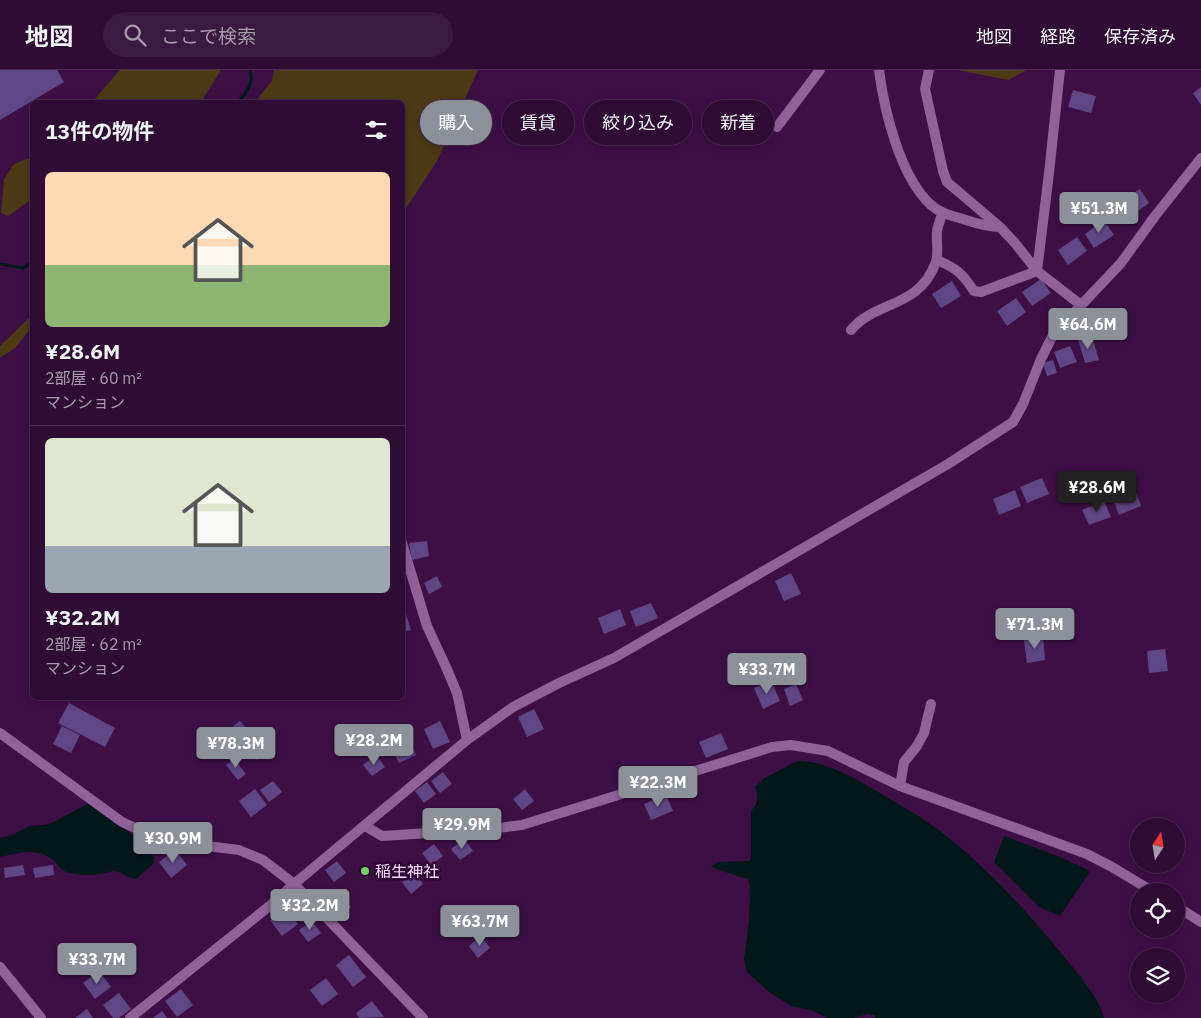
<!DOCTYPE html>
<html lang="ja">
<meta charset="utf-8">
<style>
:root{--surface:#2e0c34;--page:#3a1a40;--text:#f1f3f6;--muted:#a79bac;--line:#492c4f;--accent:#8c9099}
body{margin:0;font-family:"IBM Plex Sans","Noto Sans JP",sans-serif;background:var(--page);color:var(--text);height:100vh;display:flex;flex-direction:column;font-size:19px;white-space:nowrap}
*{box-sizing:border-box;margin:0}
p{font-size:16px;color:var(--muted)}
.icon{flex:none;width:28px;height:28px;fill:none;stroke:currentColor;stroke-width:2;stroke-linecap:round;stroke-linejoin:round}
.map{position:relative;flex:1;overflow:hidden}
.sheet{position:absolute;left:30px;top:30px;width:375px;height:600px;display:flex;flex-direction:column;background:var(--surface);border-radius:8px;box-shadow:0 2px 8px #0003,0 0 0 1px var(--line)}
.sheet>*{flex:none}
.banner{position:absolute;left:420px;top:30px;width:475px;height:45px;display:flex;gap:10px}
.needle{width:32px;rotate:12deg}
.controls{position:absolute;left:1130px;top:748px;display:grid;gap:10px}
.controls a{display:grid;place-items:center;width:55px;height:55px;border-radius:50%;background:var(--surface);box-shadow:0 2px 8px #0003,0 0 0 1px var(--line);font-size:25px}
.price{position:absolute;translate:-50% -42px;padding:0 11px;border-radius:5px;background:var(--accent);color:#fff;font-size:16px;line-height:32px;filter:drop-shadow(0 1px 2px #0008)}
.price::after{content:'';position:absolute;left:50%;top:30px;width:15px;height:11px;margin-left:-8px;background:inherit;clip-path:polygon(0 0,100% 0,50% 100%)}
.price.current{background:#222;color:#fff}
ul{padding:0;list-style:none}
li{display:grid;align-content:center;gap:10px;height:265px;padding:0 15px}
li+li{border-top:1px solid var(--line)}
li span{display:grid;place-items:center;height:155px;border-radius:8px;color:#555}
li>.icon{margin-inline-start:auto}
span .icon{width:90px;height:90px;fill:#fffc;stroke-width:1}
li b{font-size:21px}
h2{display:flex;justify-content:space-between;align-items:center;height:60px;padding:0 15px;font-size:21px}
.pill{padding:0 18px;border-radius:22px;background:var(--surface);box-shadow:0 2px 8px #0003,0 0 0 1px var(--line);font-size:18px;line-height:45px}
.pill.current{background:var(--accent);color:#fff}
header{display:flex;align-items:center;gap:30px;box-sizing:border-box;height:70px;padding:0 25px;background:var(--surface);border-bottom:1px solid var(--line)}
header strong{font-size:24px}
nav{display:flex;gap:28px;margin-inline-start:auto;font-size:18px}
.search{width:350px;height:45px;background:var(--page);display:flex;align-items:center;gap:12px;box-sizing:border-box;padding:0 18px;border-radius:28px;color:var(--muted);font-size:19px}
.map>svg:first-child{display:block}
.green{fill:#4c3a16}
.water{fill:#011719}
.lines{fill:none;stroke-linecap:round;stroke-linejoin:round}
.stream{stroke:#011719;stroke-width:3}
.building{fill:#604685}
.minor{stroke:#906297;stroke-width:10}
.tertiary{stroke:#906297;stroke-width:10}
.poi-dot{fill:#6dd361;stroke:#32043a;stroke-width:2}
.labels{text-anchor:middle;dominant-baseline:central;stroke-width:5;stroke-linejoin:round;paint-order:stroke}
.poi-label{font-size:16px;fill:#f7dbfb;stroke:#32043a;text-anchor:start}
</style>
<header>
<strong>地図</strong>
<div class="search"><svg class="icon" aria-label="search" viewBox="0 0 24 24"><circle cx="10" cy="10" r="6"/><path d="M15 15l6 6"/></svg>ここで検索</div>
<nav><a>地図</a><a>経路</a><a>保存済み</a></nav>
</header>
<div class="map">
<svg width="1201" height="948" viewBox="0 0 1201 948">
<rect width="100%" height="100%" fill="#3d1045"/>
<!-- green -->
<path class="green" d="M120 0H221L201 32H92Z
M274 0H478L437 91 403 143 402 32H255L272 11Z
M958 0H1027L1008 10Z
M32 87V129L8 146 1 143 4 109 14 94Z
M32 245V257L15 278 0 288V276Z"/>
<!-- water -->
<path class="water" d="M797 691C825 691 854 707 878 722 900 735 924 748 945 765 990 801 1029 843 1065 888 1080 906 1097 925 1104 948H875V945L867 944 854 948H828L810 940 791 936 769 922 747 902 744 889 749 851 750 817 748 809 719 800 711 796 719 792 749 791 751 788V741C758 735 759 726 755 717L765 708Z
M89 733 129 762 154 787V793L136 809C126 808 122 802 114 801 109 801 104 804 99 804 89 806 74 805 64 801 60 799 57 793 53 790 37 777 18 783 0 787V768L12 765 30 756 43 755 52 753Z
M1004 766 1060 787 1088 800 1089 803 1060 846 1039 837 994 792Z"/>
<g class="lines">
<!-- stream -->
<path class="stream" d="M238 32C247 22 254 14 250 0
M0 194 23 198 32 192"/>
</g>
<!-- building -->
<path class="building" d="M0 0H57L64 12 0 50Z
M1201 17V35L1193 23Z
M1073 20 1096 26 1091 43 1068 37Z
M1140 119 1149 133 1130 147 1120 132Z
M1104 150 1114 165 1094 178 1085 164Z
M1077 167 1087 181 1068 195 1058 180Z
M1041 209 1051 223 1032 236 1022 222Z
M952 211 961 226 941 238 932 224Z
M1016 228 1026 242 1007 256 997 241Z
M1092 266 1099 290 1085 293 1078 269Z
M1070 276 1077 292 1060 298 1054 282Z
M1053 290 1057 303 1047 306 1043 293Z
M1042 408 1049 424 1027 433 1020 417Z
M1015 420 1021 436 999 445 993 429Z
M1135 420 1141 436 1119 445 1113 429Z
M1104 431 1111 447 1089 455 1082 440Z
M427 471 429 486 412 490 409 473Z
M791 503 801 524 784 531 775 511Z
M437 506 442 517 429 524 424 513Z
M651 533 658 548 636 557 630 541Z
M620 539 626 555 604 564 598 548Z
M406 544 411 560 402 562V545Z
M1043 568 1045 590 1027 593 1024 570Z
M1165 579 1168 601 1149 603 1147 581Z
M771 611 780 631 763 639 754 618Z
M796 614 803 630 790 636 784 619Z
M69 633 115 658 105 677 58 653Z
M534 639 544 659 527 667 518 647Z
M240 651 250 662 237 672 228 660Z
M440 651 450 672 433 679 424 659Z
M62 656 80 665 71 683 53 674Z
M721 663 728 679 706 688 699 672Z
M406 665 416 685 399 693 389 673Z
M252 668 264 684 256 690 244 674Z
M376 685 385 697 372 706 363 695Z
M234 689 246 704 238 710 226 695Z
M443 702 452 714 440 723 431 711Z
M273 711 282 722 269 732 260 720Z
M427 712 436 724 424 733 415 721Z
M255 719 267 735 251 747 239 731Z
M525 719 534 731 522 740 513 729Z
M666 725 673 741 651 750 644 734Z
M464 769 473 781 460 790 451 779Z
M434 774 443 786 431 795 422 783Z
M175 780 187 795 171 808 159 792Z
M337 791 346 803 334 812 325 800Z
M23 795 25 805 5 808 4 798Z
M53 795 54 805 35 808 33 798Z
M414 802 423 814 411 824 402 812Z
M341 825 351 837 338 847 329 835Z
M286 838 298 854 282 866 270 850Z
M312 851 321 863 308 872 299 860Z
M481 866 490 878 478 888 469 876Z
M349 885 366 907 353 917 336 895Z
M99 901 111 917 95 929 83 913Z
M326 908 338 924 322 936 310 920Z
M181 919 193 935 177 947 165 931Z
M119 923 131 939 119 948H113L103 935Z
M372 931 384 947 359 948 356 943Z
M87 939 93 948H75Z
M162 941 167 948H153Z"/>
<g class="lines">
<!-- minor -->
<path class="minor" d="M879 0C884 40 900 107 931 135 941 144 954 146 966 150 978 154 988 157 1000 157
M929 0 925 19 943 101 947 112 1000 157 1015 173 1037 201 1081 235
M777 57 820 0
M937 190C956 198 962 203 974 221L981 222 1037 201
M1037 201 1049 103 1060 0
M851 260C876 230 919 239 936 192 939 183 936 171 937 161 938 155 941 149 942 143
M402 473 427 556 446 597 457 623 467 670
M900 716 904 692 917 676 924 663 931 634
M0 897 41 948
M130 948 272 834 294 814"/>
<!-- tertiary -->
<path class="tertiary" d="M0 663 122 752 153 766 191 774 239 780 263 790 294 814 423 948
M365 756 382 766 491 759 522 755 772 677 791 675 828 681 900 716 1087 784 1112 797 1152 821
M294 814 467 670 513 637 559 613 614 588 948 394 1013 352 1023 334 1041 289 1053 265 1121 193 1155 146 1201 88
M1176 836 1201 852"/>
</g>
<!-- markers -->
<circle class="poi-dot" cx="365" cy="801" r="5"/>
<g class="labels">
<!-- poi labels -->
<g class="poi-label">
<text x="375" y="801">稲生神社</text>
</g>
</g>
</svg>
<div class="controls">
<a><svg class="needle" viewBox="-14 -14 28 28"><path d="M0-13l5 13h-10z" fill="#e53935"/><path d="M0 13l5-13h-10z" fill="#a79bac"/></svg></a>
<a><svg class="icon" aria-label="locate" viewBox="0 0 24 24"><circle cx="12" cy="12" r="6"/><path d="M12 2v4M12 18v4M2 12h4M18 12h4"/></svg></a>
<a><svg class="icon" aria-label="layers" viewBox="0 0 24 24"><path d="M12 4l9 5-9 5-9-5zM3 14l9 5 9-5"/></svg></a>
</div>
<b class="price" style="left:1099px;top:164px">¥51.3M</b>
<b class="price" style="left:1088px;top:280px">¥64.6M</b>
<b class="price current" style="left:1097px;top:443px">¥28.6M</b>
<b class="price" style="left:1035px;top:580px">¥71.3M</b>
<b class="price" style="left:767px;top:625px">¥33.7M</b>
<b class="price" style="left:374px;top:696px">¥28.2M</b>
<b class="price" style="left:236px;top:699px">¥78.3M</b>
<b class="price" style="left:658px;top:738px">¥22.3M</b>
<b class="price" style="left:462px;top:780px">¥29.9M</b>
<b class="price" style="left:173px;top:794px">¥30.9M</b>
<b class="price" style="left:310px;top:861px">¥32.2M</b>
<b class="price" style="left:480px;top:877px">¥63.7M</b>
<b class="price" style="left:97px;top:915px">¥33.7M</b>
<div class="banner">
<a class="pill current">購入</a>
<a class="pill">賃貸</a>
<a class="pill">絞り込み</a>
<a class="pill">新着</a>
</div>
<section class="sheet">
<h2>13件の物件<svg class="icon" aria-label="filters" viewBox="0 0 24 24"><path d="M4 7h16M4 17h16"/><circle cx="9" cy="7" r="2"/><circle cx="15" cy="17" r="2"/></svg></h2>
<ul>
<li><span style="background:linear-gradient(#ffd9b3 60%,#8fb573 0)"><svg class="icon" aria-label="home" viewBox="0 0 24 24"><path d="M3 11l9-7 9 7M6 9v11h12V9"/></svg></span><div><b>¥28.6M</b><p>2部屋 · 60 m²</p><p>マンション</p></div></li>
<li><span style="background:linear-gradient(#dfe7d0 70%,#9aa5b1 0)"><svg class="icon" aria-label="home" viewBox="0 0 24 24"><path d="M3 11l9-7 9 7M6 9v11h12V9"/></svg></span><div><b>¥32.2M</b><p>2部屋 · 62 m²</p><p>マンション</p></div></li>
</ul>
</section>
</div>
